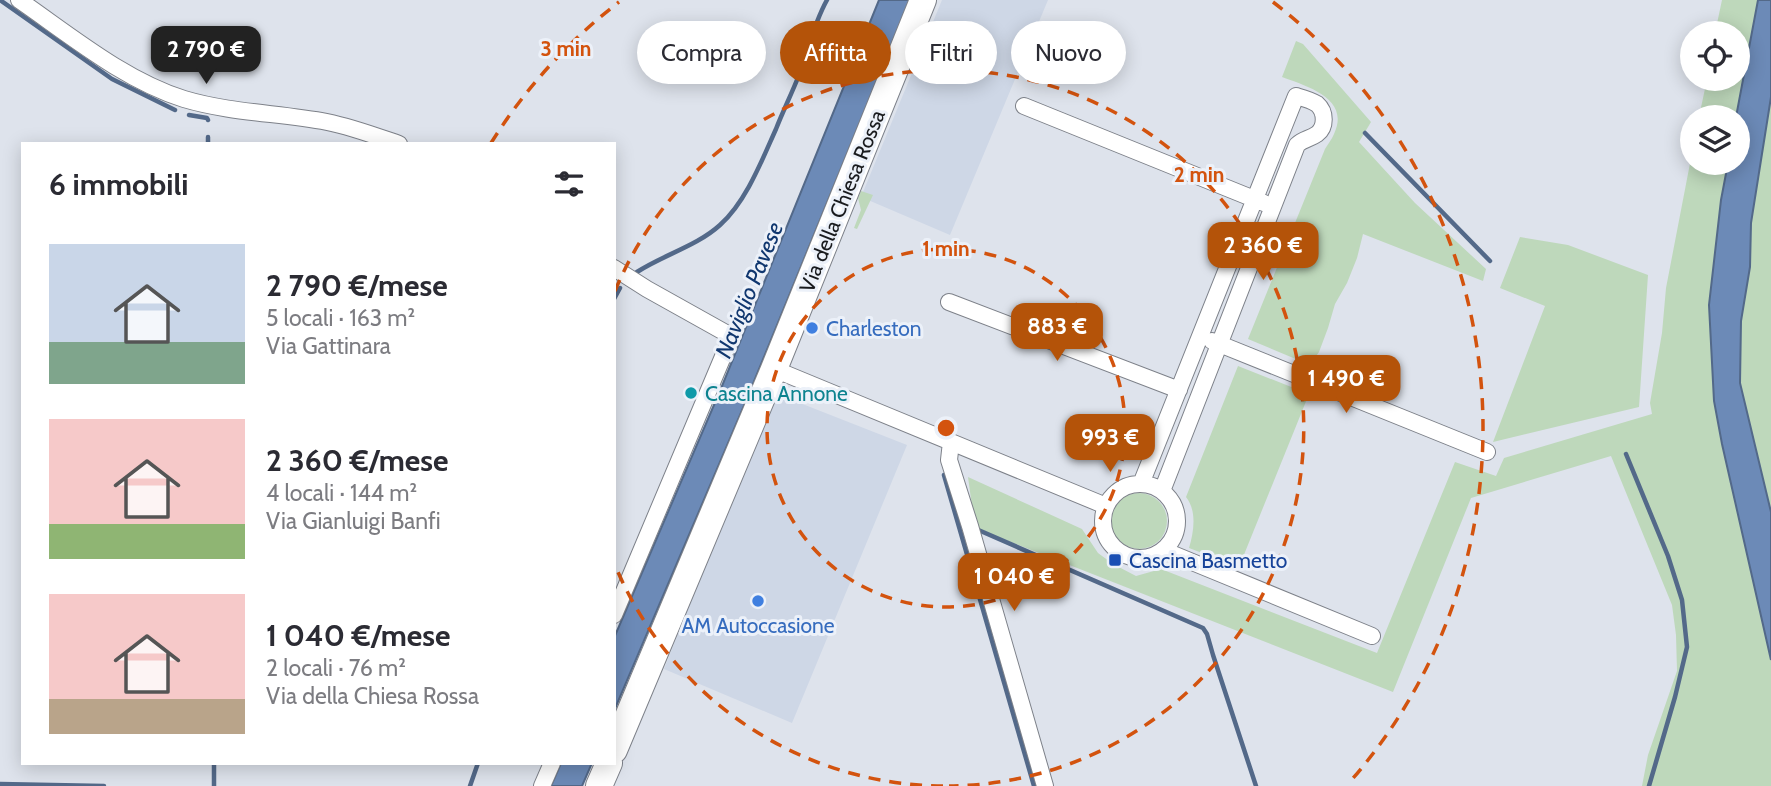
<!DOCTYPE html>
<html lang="it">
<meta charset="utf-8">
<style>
:root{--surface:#fff;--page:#f2f2f3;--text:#2b2b33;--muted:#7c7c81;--accent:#b45309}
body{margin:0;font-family:Cabin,sans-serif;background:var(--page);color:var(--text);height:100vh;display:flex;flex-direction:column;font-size:26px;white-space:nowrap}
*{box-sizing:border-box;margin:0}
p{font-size:23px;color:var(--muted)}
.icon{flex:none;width:38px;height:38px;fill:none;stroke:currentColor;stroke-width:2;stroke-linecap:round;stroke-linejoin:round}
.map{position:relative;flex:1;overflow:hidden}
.panel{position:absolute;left:21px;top:142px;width:595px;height:623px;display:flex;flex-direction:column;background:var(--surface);border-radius:0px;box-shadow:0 4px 18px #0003}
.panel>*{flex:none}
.banner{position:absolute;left:637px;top:21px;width:665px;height:63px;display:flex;gap:14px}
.buttons{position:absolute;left:1680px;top:21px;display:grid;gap:14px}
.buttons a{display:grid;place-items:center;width:70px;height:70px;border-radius:50%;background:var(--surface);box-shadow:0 4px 18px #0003;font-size:35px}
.price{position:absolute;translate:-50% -60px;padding:0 16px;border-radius:14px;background:var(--accent);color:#fff;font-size:23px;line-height:46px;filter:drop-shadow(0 2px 4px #0008)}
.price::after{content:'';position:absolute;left:50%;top:42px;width:21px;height:16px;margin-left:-10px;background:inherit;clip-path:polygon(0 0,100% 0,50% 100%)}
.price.current{background:#222;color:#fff}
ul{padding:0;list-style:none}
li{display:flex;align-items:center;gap:21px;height:175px;padding:0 28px}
li span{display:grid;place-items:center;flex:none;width:196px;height:140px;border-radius:0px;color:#555}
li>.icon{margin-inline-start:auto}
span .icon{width:84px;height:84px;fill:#fffc;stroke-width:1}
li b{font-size:30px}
h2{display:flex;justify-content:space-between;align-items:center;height:84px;padding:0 28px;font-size:30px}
.pill{padding:0 24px;border-radius:32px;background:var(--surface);box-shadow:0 4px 18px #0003;font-size:24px;line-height:63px}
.pill.current{background:var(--accent);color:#fff}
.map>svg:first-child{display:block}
.built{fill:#ced7e6}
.green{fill:#bed8bb}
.water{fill:#6c8ab7;stroke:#536989;stroke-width:2}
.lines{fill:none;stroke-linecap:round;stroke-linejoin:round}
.stream{stroke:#536989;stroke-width:4.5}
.street-casing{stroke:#7d8189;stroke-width:18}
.primary-casing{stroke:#7d8189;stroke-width:28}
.street{stroke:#fff;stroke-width:16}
.primary{stroke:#fff;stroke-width:26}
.ring{fill:none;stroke:#d3530e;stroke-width:3.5;stroke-dasharray:12 9}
.shop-dot{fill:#3f7fe0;stroke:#ecf1f9;stroke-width:2.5}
.culture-dot{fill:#0f9aa8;stroke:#ecf1f9;stroke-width:2.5}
.transit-dot{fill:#1a4fb4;stroke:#ecf1f9;stroke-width:2.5}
.labels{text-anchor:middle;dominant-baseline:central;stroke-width:6;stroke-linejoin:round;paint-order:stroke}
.street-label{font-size:21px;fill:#191b1e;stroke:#ecf1f9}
.shop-label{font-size:21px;fill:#366cbe;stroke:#ecf1f9;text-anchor:start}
.culture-label{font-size:21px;fill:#0d838f;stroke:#ecf1f9;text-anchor:start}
.transit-label{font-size:21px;fill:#164399;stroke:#ecf1f9;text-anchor:start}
.water-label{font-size:23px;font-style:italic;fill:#10376f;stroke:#ecf1f9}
.centre{fill:#d3530e;stroke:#ecf1f9;stroke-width:3.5}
.ring-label{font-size:21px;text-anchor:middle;font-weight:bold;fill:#d3530e;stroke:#ecf1f9;stroke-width:6;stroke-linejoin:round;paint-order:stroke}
</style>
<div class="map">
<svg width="1771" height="786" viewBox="0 0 1771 786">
<rect width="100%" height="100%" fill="#dee3ec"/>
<!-- built -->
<path class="built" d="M942 0H1048L950 235 861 197Z
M777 394 907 445 792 723 664 669 755 441Z"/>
<!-- green -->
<path class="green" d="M1722 0H1758L1736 117H1699L1707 79H1738V33H1715Z
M1296 41 1303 44 1371 122 1359 142 1415 203 1486 269 1483 281 1363 234 1357 258 1347 283 1335 304 1328 328 1319 352 1310 365 1248 339 1325 149C1328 144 1332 139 1334 134 1351 98 1306 86 1282 77Z
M1771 97V512L1740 383 1741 321 1750 267 1751 223Z
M1692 153V163H1728L1721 200 1709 305 1714 401 1722 444 1771 660V786H1642L1648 755 1677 671 1676 635 1672 605 1611 456 1471 498 1393 692 975 528 968 477 1082 529 1098 553 1113 564 1136 576 1161 569 1377 653 1455 462 1496 476 1504 458 1652 414 1650 403 1662 333 1666 288Z
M861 191 873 195 857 229 854 228 861 210 858 198Z
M1520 237 1568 245 1648 275 1639 407 1493 442 1545 306 1500 288Z
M1238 366 1309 394 1239 567 1189 548C1194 531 1197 511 1186 497Z
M1111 521a28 28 0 1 1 56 0a28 28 0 1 1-56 0Z"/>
<!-- water -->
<path class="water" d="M879 0H910L746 401 614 711V638L720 391Z
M1758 0H1771V97L1751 223 1750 267 1741 321 1740 383 1771 512V660L1722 444 1714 401 1709 305 1721 200 1728 163H1738V117H1736Z
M561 763H592L582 786H551Z"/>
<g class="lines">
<!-- stream -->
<path class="stream" d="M0 0 112 79 175 110
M189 115 207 118 208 120
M1365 133 1490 261
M208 137V144
M637 272C663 255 697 246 720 225 746 202 762 160 776 129 783 111 792 93 799 75 808 50 814 23 827 0
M614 299 620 288
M1626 454 1668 556 1682 600 1687 647 1675 697 1649 786
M944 475 1034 786
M976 529 1203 628 1207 634 1213 655 1256 786
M214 763V786
M0 784 104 786
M470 786 478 763"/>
<!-- street casing -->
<g class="street-casing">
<path id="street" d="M19 0C71 36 124 80 184 99 231 113 280 113 327 122 352 127 376 136 399 144
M1024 106 1264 203
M614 268 647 289 724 332 729 340 727 347 614 615
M949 302 1179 390
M1212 341 1487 452
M774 369 1106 506
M951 442 949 460 970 526 1045 786
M1141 484 1296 96C1303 98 1311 100 1317 104 1326 112 1326 127 1317 134 1310 139 1303 139 1297 145L1162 491
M1103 521a37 37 0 1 1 74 0a37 37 0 1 1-74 0Z
M1163 550 1372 636
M542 786 552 763"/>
</g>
<!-- primary casing -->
<g class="primary-casing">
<path id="primary" d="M614 750 774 369 923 0
M599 786 609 763"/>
</g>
<!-- street -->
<use href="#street" class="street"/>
<!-- primary -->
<use href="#primary" class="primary"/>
</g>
<!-- distance rings -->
<g class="ring">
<circle cx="946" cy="428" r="179"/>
<path d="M943 786A358 358 0 0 1 615 565M615 291A358 358 0 1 1 949 786"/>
<path d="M491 143A537 537 0 0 1 619 2M1273 2A537 537 0 0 1 1348 784"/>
</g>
<!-- markers -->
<g class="shop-dot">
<circle cx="812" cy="328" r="7"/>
<circle cx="758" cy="601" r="7"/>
</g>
<circle class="culture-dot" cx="691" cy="393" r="7"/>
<rect class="transit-dot" x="1108" y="553" width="14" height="14" rx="3.5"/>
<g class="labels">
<!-- street labels -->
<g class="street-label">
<text transform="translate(842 201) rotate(-68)">Via della Chiesa Rossa</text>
</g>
<!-- shop labels -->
<g class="shop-label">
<text x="826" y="328">Charleston</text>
<text x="758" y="625" text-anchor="middle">AM Autoccasione</text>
</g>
<!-- culture labels -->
<g class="culture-label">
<text x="705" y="393">Cascina Annone</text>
</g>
<!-- transit labels -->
<g class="transit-label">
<text x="1129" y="560">Cascina Basmetto</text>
</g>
<!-- water labels -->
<g class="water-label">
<text transform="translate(749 290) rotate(-68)">Naviglio Pavese</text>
</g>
</g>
<circle cx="946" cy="428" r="10" class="centre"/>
<g class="ring-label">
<text x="566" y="56">3 min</text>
<text x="1199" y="182">2 min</text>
<text x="946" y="256">1 min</text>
</g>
</svg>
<div class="buttons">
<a><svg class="icon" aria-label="locate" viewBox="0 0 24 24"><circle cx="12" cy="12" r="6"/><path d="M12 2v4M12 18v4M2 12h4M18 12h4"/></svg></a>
<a><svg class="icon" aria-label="layers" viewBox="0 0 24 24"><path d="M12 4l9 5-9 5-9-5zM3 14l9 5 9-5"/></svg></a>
</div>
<b class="price current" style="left:206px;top:86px">2 790 €</b>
<b class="price" style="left:1263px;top:282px">2 360 €</b>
<b class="price" style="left:1057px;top:363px">883 €</b>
<b class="price" style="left:1346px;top:415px">1 490 €</b>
<b class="price" style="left:1110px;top:474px">993 €</b>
<b class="price" style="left:1014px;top:613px">1 040 €</b>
<div class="banner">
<a class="pill">Compra</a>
<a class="pill current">Affitta</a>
<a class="pill">Filtri</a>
<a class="pill">Nuovo</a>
</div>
<section class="panel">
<h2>6 immobili<svg class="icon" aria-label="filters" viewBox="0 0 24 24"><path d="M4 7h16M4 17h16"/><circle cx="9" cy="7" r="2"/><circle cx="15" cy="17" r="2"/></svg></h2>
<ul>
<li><span style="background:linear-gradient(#c9d6e8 70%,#7fa58c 0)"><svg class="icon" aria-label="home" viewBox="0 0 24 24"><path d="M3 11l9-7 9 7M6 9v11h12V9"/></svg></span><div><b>2 790 €/mese</b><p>5 locali · 163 m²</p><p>Via Gattinara</p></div></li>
<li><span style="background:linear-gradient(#f6c9c9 75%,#8fb573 0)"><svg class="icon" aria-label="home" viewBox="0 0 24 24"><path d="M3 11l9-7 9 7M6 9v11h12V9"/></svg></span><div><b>2 360 €/mese</b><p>4 locali · 144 m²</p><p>Via Gianluigi Banfi</p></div></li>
<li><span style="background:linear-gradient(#f6c9c9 75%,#b9a48a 0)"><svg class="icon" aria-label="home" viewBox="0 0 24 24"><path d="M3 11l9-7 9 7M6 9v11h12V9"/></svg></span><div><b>1 040 €/mese</b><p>2 locali · 76 m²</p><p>Via della Chiesa Rossa</p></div></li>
</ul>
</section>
</div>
